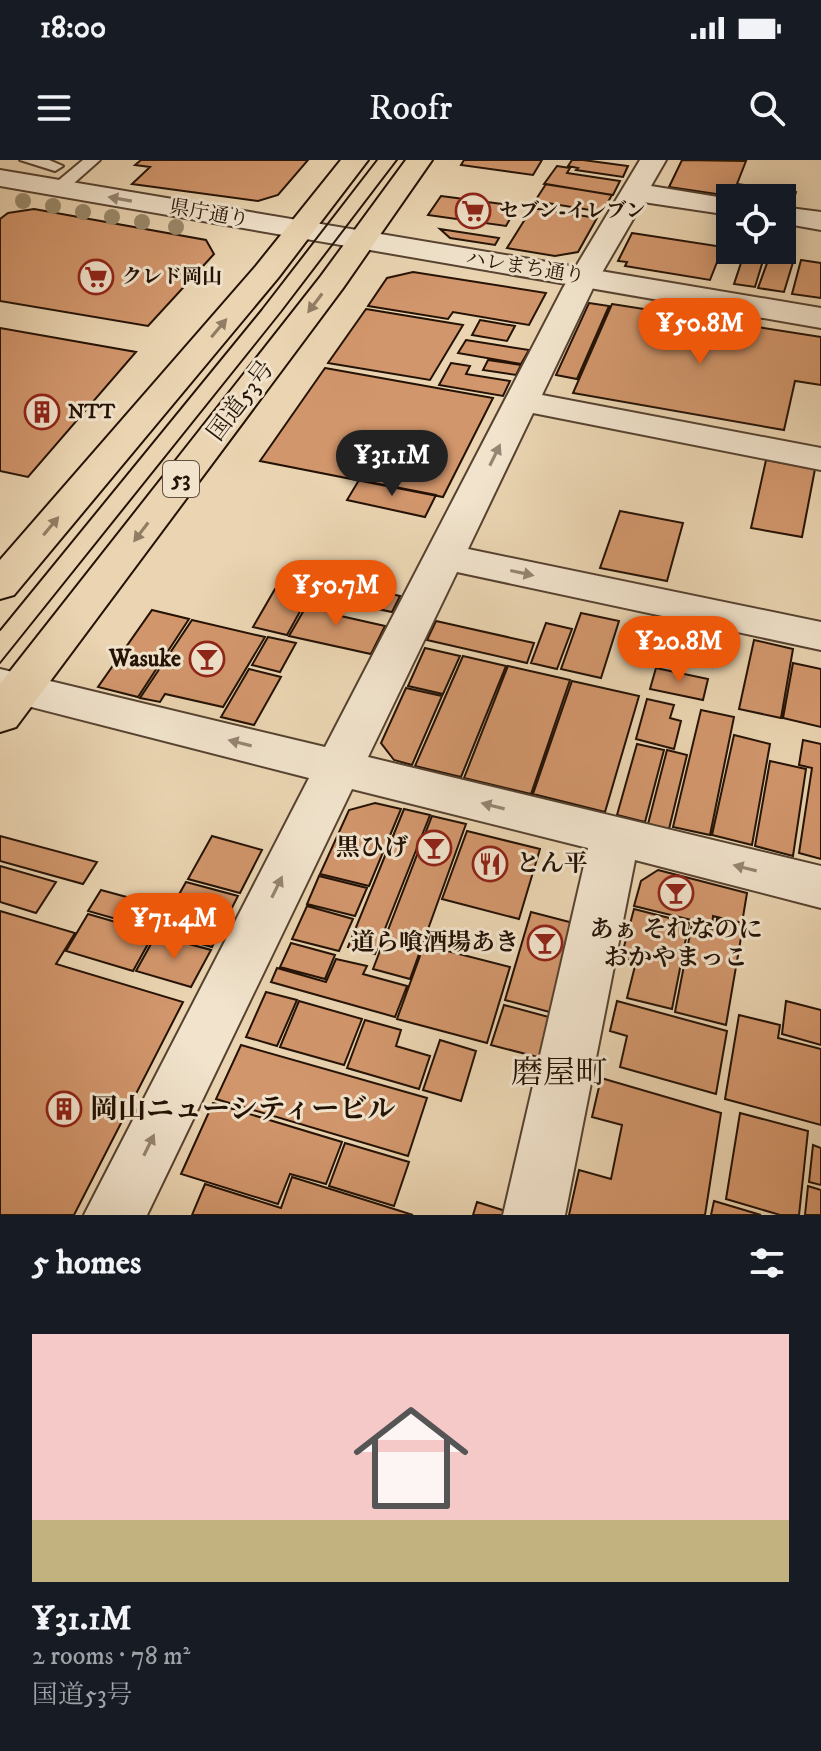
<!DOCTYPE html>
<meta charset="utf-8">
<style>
:root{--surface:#171b24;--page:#20242c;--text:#f1f3f6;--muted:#9ea1a6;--line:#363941;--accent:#ea580c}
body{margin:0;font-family:"IM FELL DW Pica","Noto Serif JP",serif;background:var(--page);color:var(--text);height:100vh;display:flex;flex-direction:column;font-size:30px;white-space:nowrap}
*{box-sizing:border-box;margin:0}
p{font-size:26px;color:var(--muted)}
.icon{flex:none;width:44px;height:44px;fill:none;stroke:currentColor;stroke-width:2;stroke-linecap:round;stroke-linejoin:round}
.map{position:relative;height:1055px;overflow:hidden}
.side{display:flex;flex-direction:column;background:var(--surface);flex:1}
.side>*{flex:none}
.tools{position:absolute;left:716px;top:24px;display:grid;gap:16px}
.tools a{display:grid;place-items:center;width:80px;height:80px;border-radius:0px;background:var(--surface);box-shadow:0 4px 20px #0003;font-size:40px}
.price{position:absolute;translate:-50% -68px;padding:0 18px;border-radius:28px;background:var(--accent);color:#fff;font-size:26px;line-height:52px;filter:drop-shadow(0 2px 4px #0008)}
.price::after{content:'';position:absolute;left:50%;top:48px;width:24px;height:18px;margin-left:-12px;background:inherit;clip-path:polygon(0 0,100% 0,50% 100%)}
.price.active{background:#222;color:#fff}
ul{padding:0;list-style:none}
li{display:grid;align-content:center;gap:16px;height:424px;padding:0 32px}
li+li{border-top:2px solid var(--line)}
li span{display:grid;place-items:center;height:248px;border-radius:0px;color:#555}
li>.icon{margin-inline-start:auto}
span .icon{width:144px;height:144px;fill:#fffc;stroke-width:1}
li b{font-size:34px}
h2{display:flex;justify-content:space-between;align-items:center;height:96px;padding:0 32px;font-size:34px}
.status{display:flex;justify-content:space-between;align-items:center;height:56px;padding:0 40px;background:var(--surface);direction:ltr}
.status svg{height:22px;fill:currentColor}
header{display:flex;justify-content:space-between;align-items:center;height:104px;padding:0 32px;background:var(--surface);font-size:36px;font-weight:600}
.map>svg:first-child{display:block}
.building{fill:#d2966c;stroke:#241205;stroke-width:2}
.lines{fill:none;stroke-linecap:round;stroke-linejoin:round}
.service-casing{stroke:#564230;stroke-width:4}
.minor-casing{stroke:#564230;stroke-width:4}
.tertiary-casing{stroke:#564230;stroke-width:4}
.trunk-casing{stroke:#241205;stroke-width:4}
.service{fill:#f1e3cc;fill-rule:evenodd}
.minor{fill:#f1e3cc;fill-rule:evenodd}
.tertiary{fill:#f1e3cc;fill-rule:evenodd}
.trunk{fill:#ead4b1;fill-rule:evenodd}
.tram{stroke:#241205;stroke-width:2}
.tree{fill:#9a8a6c}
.oneway{fill:#958572}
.oneway2{fill:#917d64}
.labels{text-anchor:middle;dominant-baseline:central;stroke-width:6;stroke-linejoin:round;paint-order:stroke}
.far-poi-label{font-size:20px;font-weight:bold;fill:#241205;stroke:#f1e3cc;text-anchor:start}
.far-street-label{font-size:20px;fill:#241205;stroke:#f1e3cc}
.shield{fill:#f1e3cc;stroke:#625141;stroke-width:2}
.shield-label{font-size:22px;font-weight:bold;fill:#241205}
.street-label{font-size:24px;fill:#241205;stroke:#f1e3cc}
.poi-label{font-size:24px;font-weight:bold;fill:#241205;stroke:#f1e3cc;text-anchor:end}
.near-poi-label{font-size:28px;font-weight:bold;fill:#241205;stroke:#f1e3cc;text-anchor:start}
.near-neighbourhood-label{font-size:32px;fill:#241205;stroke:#f1e3cc}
</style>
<div class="status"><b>18:00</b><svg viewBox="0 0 49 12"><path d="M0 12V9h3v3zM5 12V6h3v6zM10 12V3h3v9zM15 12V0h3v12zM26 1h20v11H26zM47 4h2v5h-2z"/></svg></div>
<header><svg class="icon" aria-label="menu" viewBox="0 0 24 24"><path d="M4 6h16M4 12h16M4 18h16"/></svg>Roofr<svg class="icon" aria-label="search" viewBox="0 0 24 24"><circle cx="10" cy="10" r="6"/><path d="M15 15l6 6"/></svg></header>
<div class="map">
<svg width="821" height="1055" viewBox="0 0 821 1055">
<rect width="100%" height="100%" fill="#ead4b1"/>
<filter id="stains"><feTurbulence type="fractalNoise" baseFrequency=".0025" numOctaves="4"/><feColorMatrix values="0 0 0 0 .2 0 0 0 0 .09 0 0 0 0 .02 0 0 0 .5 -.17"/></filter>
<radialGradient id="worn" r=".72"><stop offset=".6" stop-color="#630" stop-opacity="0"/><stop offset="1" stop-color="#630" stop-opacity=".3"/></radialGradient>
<!-- building -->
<path class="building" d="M141 0H308L278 35 258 41 132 24 150 7 135 5Z
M464 0H542L533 15 461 5Z
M572 0H583L628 6 623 17 576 10 578 8 568 6Z
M682 0 746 1 737 24 796 32 792 45 782 44V38H743L669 27Z
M557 6 570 8 567 13 620 21 613 35 544 24Z
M546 24 612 35 602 52 535 41Z
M441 36 517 46 506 66 428 55Z
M532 48 597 58 578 92 555 96 507 88Z
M34 49 206 80 214 94 148 166 0 141V59L8 53Z
M440 69 499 78 495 85 450 78Z
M632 73 723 87 710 120 625 106 627 102 618 101Z
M745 91 765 94 755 127 734 124Z
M770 95 794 99 784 132 758 128Z
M801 100 821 103V138L792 134Z
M413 112 546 133 529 165 453 152 448 159 368 146 387 118Z
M589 143 609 146 577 219 556 215Z
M612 144 821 177V225L795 221 784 270 573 233Z
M366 149 463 165 430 220 328 203Z
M480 160 515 166 507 181 472 175Z
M0 168 136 192 28 317 0 311Z
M466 180 529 190 521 204 458 193Z
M488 200 521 205 516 215 483 210Z
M451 203 470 206 466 214 510 221 503 236 439 225Z
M325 208 493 238 443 337 260 301Z
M766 300 815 309 802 377 751 368Z
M359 320 436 335 425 357 347 340Z
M620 351 683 363 667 421 600 408Z
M289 412 400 436 392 452 279 428Z
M275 429 308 437 287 475 253 467Z
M311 438 337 444 332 454 385 466 371 494 289 476Z
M152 450 189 459 138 537 98 527Z
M581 453 619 461 601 518 561 509Z
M670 458 721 469 712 507 660 496Z
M192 460 265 477 223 547 165 534 160 542 140 538Z
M436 461 534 483 527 503 427 480Z
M546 463 572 469 557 509 531 503Z
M268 477 296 483 280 512 252 505Z
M754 480 793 489 781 558 739 549Z
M425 488 460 496 443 534 408 526Z
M463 496 506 506 461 617 415 606Z
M793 503 821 509V567L783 558Z
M508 506 570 520 531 634 464 618Z
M656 508 708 519 703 540 650 529Z
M249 509 281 517 254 565 221 557Z
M572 521 639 536 605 652 533 634Z
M406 528 442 536 412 605 394 600 381 583Z
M647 539 674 545 670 558 681 561 674 589 636 579Z
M701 550 734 557 710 675 673 667Z
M734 575 770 584 752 685 712 675Z
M803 580 821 584V699L799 693 812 608 799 605Z
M637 584 664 590 645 662 617 655Z
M667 590 687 595 669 669 648 664Z
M770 601 806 609 793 696 755 686Z
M375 643 401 649 369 726 320 714 349 650Z
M404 649 430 655 375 794 348 787Z
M432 656 466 664 410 819 373 809Z
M467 671 540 689 519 759 442 739Z
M0 676 97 702 83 724 0 701Z
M212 676 262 690 240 733 188 719Z
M0 706 56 722 36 753 0 742Z
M658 710 747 733 742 763 713 756 712 765 634 746 641 721Z
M319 716 367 728 355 756 307 744Z
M186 722 238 736 212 787 158 772Z
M101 730 167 748 155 770 88 751Z
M307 746 353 759 339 791 292 779Z
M634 749 689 763 672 849 627 838 636 802 621 798Z
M0 751 75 773 56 804 183 842 74 1055H0Z
M531 752 581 765 557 854 505 840Z
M88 754 154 773 133 811 66 791Z
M717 759 743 766 726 865 675 852 692 764 716 770Z
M156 775 211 790 191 827 136 811Z
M291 783 335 795 325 819 280 807Z
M424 785 510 807 487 883 397 859Z
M336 799 367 806 363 814 407 826 395 857 271 822 277 808 326 822Z
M266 832 297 840 277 886 246 877Z
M299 841 362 859 344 905 280 887Z
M617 841 727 871 716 934 620 907 627 876 610 871Z
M786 841 821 850V885L782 874Z
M504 845 556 859 545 899 491 885Z
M739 855 780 865 778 878 821 889V965L725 939Z
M365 860 401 870 396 886 430 896 419 929 347 908Z
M440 880 476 891 461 941 423 930Z
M241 885 427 938 408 996 216 939Z
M601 918 721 953 705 1055H569L579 1010 611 1019 622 965 592 957Z
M213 943 342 982 326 1024 290 1014 278 1044 181 1014Z
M740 953 808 971 799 1055H780L726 1039Z
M345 983 409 1002 394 1046 329 1026Z
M813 985 821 988V1025L809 1022Z
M292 1017 413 1055H192L205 1024 281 1048Z
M808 1026 821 1030V1055H805Z
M714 1041 761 1055H711Z
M477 1042 515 1054 514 1055H473Z"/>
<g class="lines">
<!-- service casing -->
<g class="service-casing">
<path id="service" d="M20 0H49L63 6 55 11Z
M83 0H100L65 31H53V25Z"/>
</g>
<!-- minor casing -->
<g class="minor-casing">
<path id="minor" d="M640 0H666L651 26 730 39V55L643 42 593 128 542 235 821 288V310L533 253 468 389 821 462V490L457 412 368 597 821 706V748L635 700 565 1055H503L588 688 352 629 147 1055H84L309 618 0 539V509L325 587 563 128Z
M782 47 821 52V70L782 63Z"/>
</g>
<!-- tertiary casing -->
<g class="tertiary-casing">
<path id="tertiary" d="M0 10 821 148V168L0 26Z"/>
</g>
<!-- trunk casing -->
<g class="trunk-casing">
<path id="trunk" d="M341 0H368L278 118 14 435 0 439V400L256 106Z
M406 0H432L343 128 16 567 0 572V524L321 116Z"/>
</g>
<!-- service -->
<use href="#service" class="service"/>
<!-- minor -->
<use href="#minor" class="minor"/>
<!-- tertiary -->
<use href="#tertiary" class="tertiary"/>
<!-- trunk -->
<use href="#trunk" class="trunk"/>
<!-- tram -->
<path class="tram" d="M0 470 262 149 377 0
M0 503 281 152 397 0"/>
</g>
<!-- trees -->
<g class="tree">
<circle cx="23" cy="41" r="8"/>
<circle cx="53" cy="46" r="8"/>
<circle cx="83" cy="52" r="8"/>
<circle cx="112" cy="57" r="8"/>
<circle cx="142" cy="62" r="8"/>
<circle cx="176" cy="67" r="8"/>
</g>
<!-- one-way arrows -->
<defs><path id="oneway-solid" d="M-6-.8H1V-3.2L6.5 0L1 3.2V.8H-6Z" transform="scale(2)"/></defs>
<g class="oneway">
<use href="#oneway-solid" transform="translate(120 39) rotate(-170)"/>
<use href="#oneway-solid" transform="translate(495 295) rotate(-64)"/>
<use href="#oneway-solid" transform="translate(522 413) rotate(12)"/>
<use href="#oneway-solid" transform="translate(240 583) rotate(-166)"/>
<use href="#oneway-solid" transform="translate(493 646) rotate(-166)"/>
<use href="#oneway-solid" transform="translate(745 708) rotate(-166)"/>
<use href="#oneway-solid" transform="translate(277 727) rotate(-64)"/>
<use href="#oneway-solid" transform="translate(149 985) rotate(-64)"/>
</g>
<g class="oneway2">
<use href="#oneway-solid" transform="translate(315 143) rotate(127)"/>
<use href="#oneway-solid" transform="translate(219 168) rotate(-50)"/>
<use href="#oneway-solid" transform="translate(51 366) rotate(-50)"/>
<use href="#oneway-solid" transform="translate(141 372) rotate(127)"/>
</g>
<!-- icons -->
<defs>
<g id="supermarket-ring" transform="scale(1.8)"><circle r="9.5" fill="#f1e3cc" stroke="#8f2418" stroke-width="1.5"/><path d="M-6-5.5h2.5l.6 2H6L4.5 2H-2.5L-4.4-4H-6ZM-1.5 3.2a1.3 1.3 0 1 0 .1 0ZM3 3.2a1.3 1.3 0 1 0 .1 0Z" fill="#8f2418"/></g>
<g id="building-ring" transform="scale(1.8)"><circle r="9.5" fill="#f1e3cc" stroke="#8f2418" stroke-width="1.5"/><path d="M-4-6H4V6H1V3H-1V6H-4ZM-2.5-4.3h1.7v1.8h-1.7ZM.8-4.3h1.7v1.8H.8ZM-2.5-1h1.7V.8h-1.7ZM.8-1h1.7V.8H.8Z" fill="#8f2418"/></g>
<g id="bar-ring" transform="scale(1.8)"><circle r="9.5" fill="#f1e3cc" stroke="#8f2418" stroke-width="1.5"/><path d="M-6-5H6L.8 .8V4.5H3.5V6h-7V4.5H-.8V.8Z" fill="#8f2418"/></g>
<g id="restaurant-ring" transform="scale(1.8)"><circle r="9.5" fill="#f1e3cc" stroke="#8f2418" stroke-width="1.5"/><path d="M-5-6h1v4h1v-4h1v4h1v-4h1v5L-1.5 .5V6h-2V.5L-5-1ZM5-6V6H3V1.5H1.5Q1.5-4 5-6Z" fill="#8f2418"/></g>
</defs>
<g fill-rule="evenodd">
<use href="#supermarket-ring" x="473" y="51"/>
<use href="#supermarket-ring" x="96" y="117"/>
<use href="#building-ring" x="42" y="252"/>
<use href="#bar-ring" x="207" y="499"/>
<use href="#bar-ring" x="434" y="688"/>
<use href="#restaurant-ring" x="490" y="704"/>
<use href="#bar-ring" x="676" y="733"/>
<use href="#bar-ring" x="545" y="783"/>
<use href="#building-ring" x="64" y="949"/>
</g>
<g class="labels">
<!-- far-poi labels -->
<g class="far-poi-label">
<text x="499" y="51">セブン-イレブン</text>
<text x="122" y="117">クレド岡山</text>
<text x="68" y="252">NTT</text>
</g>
<!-- far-street labels -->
<g class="far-street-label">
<text transform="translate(209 54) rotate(10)">県庁通り</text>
<text transform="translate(525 108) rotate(9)">ハレまち通り</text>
</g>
<!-- shield labels -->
<rect class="shield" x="163" y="301" width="36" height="36" rx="6"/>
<g class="shield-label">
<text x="181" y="319">53</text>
</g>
<!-- street labels -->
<g class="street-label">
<text transform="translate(241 241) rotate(-53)">国道53号</text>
</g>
<!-- poi labels -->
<g class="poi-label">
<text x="181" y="499">Wasuke</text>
<text x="408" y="688">黒ひげ</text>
<text x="516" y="704" text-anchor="start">とん平</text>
<text x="676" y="770" text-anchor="middle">あぁ それなのに<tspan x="676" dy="28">おかやまっこ</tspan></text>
<text x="519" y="783">道ら喰酒場あき</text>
</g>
<!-- near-poi labels -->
<g class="near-poi-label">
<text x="90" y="949">岡山ニューシティービル</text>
</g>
<!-- near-neighbourhood labels -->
<g class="near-neighbourhood-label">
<text x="559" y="914">磨屋町</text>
</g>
</g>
<rect width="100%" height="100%" filter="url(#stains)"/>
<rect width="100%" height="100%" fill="url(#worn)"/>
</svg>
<div class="tools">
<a><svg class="icon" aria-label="locate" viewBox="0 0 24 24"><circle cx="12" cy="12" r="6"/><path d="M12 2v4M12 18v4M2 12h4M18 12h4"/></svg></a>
</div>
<b class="price" style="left:700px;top:206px">¥50.8M</b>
<b class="price active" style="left:392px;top:338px">¥31.1M</b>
<b class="price" style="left:336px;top:468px">¥50.7M</b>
<b class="price" style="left:679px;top:524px">¥20.8M</b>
<b class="price" style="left:174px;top:801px">¥71.4M</b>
</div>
<section class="side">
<h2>5 homes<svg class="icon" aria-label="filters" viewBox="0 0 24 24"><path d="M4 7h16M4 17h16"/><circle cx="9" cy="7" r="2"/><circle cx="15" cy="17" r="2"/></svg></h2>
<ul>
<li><span style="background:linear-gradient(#f6c9c9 75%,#c2b280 0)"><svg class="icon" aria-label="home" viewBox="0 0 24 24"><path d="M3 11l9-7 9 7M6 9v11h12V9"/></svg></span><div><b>¥31.1M</b><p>2 rooms · 78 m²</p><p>国道53号</p></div></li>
</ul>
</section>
